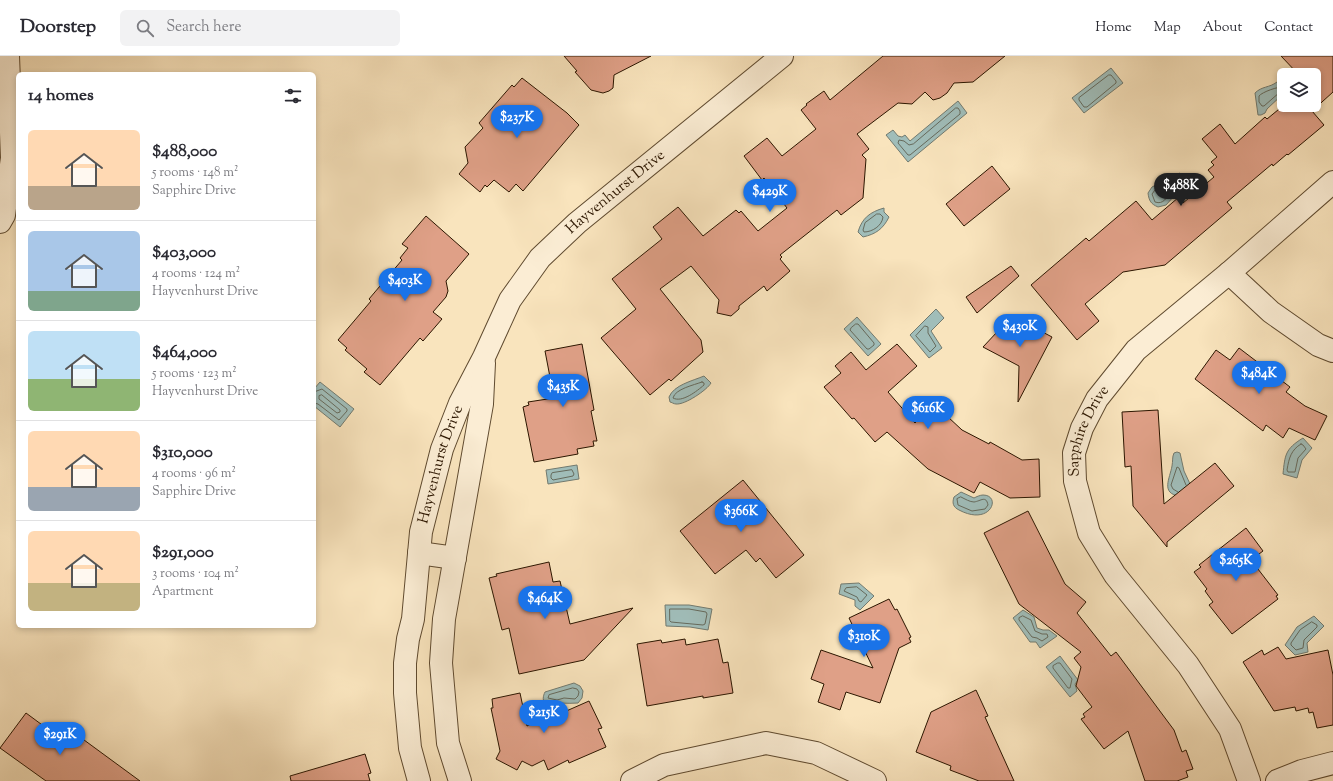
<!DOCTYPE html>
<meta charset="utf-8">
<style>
:root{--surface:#fff;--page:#f2f2f3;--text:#2b2b33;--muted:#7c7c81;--line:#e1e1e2;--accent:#1a73e8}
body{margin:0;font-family:"Sorts Mill Goudy",serif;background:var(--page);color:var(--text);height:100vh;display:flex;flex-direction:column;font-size:15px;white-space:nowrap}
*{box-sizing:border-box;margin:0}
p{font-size:13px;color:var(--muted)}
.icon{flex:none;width:22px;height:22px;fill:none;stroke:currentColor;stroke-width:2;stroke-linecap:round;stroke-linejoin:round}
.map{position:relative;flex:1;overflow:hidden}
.sheet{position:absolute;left:16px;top:16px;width:300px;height:556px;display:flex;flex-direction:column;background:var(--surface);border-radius:6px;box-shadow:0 2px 6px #0003}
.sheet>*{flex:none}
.controls{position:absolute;left:1277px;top:12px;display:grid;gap:8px}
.controls a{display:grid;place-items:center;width:44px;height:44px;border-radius:6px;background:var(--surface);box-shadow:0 2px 6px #0003;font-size:20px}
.price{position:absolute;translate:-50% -34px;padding:0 9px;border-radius:14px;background:var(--accent);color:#fff;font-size:13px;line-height:26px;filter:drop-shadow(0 1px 2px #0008)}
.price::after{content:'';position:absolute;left:50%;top:24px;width:12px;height:9px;margin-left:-6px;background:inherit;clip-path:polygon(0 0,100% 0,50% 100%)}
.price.selected{background:#222;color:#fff}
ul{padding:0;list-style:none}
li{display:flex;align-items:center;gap:12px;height:100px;padding:0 12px}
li+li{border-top:1px solid var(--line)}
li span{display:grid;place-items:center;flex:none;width:112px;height:80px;border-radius:6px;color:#555}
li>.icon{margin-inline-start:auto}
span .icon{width:48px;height:48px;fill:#fffc;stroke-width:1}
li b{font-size:17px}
h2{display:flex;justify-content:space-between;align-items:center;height:48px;padding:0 12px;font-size:17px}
header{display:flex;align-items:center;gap:24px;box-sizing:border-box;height:56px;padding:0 20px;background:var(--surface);border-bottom:1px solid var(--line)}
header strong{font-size:19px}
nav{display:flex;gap:22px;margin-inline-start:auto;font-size:14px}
.search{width:280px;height:36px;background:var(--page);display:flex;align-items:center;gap:10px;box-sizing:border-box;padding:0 14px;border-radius:6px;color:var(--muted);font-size:15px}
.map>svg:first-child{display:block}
.water{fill:#a0bdb9;stroke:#727a6f}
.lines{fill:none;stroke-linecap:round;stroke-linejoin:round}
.shore{stroke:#666a5c;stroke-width:1}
.building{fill:#dfa087;stroke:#2c1600}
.minor-casing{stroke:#5f4a2f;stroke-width:24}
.minor{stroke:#fbedd4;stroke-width:22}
.labels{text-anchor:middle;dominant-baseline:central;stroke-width:3;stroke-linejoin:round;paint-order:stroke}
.street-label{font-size:15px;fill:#2c1600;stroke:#fbedd4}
</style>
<header>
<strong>Doorstep</strong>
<div class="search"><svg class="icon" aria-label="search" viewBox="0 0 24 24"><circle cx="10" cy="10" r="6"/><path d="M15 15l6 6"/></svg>Search here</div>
<nav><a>Home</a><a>Map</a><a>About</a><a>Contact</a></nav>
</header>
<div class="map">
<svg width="1333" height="725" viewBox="0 0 1333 725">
<rect width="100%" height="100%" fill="#f9e4bd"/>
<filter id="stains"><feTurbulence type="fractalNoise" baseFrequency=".005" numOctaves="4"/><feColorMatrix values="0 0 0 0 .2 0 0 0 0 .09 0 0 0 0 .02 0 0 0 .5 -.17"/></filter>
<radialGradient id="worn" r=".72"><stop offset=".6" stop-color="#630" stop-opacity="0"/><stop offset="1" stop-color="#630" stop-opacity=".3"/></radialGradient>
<!-- water -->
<path class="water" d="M1111 12 1123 27 1084 57 1072 42Z
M1277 26H1282L1284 29V37L1267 53 1265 57 1261 59H1258L1255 37C1262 30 1269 32 1277 26Z
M958 45 967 57 908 106 886 79 893 74 898 80 902 81 905 79 910 85Z
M1180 117 1188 132 1175 139 1166 149 1158 151C1151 148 1149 145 1148 137L1152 131Z
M884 152V156L889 161C883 173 876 178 863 181L858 176C862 162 870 156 884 152Z
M936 253 944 262 931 275 942 292 929 302 910 279Z
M857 261 881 288 868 300 844 273Z
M704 320 711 327C707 334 685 349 676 348 674 348 671 346 670 346L669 341C674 329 692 325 704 320Z
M320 326 354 353 340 371 314 350V333Z
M1303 382 1312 392 1302 404 1297 422 1283 418C1285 399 1285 393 1303 382Z
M1177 396 1180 397 1184 415 1191 430 1180 440C1160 438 1170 422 1172 410 1173 405 1172 401 1174 397Z
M577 409 579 423 548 428 546 414Z
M961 436 974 442C976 441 980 439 983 439 1002 439 991 471 959 454 953 451 952 447 954 441Z
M859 527 874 540 860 554 855 550V544L839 538 841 528Z
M665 549H689L712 553 708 574 690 571 666 570Z
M1023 554 1034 561 1037 572 1043 574H1049L1057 580 1040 592 1036 586H1030L1013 562Z
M1314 560 1324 570 1307 587 1308 596 1295 599 1285 589 1297 571Z
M1060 600 1078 624 1075 628 1077 635 1070 641 1046 611Z
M574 627 580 630 583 635 582 642 578 647C567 648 557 646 546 648 542 645 543 640 545 636Z"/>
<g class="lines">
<!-- shore -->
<path class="shore" d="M1109 19H1111L1116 25V27L1087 51H1084L1079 44V42Z
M1284 31C1279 30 1262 36 1259 40V46L1262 50H1264L1280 36 1284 35
M956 52H958L960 55V58L910 99H908L898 87 899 84 904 85 909 89 913 88Z
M1177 123 1179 124 1182 129 1181 131C1179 133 1175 134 1172 136 1166 141 1164 149 1155 146L1152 138 1155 134Z
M877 158H880L883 161C882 170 872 176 864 176L863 174 865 167Z
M856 268H858L874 287V289L869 293H867L850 274 851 272Z
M925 270 928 271V277L936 290 930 296 916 280Z
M702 326 704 327V329C697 335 682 347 673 342 675 333 694 329 702 326Z
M314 336 322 333 347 353V355L339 364 318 348 314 347
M322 339 340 354V356L337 357 319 343V340Z
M1301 388 1303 389 1306 393 1298 402 1295 416H1288L1287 414C1289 402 1291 394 1301 388Z
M572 414 574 418 573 420 553 424 551 422V419L552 417Z
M1178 436 1173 433 1171 429 1177 411 1179 412 1186 429
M961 441C965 443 970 446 974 446 981 445 986 439 988 449L985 453 972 455 958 449 957 443Z
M857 531 867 539 861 546 859 545 857 541 844 535 846 532Z
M670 553H689L706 556 707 558 705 568 703 569 671 566 670 565Z
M1023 560 1031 564 1035 575 1042 578H1047L1048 581 1042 585 1037 582 1032 581 1019 564V562Z
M1312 566 1317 569V571L1304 584 1303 592 1296 594 1291 589V587L1300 574Z
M1058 607H1060L1072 623 1070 632H1068L1053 612V610Z
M573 632 577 633 579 636 578 640 575 643 564 642 557 644 548 642 549 639Z"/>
</g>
<!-- building -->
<path class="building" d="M564 0H651L614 19 613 32 609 35 603 37 591 34 575 16 577 15Z
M883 0H1005L973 26 954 27 947 37 940 42 933 44 925 36 912 48 898 47 857 78 869 93 862 99 866 103 863 142 841 159 837 154 780 199 782 201 780 203 790 215 767 235 764 230 739 250V253L731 260 717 257 719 244 691 210 660 233 701 284 703 296 671 325 669 323 650 339 601 282 636 253 612 223 662 183 653 171 678 151 703 180 736 154 739 157 741 155 758 175 787 152 764 122 762 124 744 100 767 82 782 100 816 73 801 54 807 49 806 48 824 35 830 44Z
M1281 0H1333V36L1312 55 1324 69 1288 99 1287 98 1273 110 1272 108 1227 146 1232 152 1165 209 1123 216 1085 248 1099 265 1077 284 1031 229 1086 182 1089 185 1136 145 1152 164 1179 141 1183 147 1214 121 1208 114 1214 109 1211 106 1217 101 1202 83 1220 68 1235 88 1265 61 1267 63 1284 49H1314V19H1299Z
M522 22 567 57 579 69 523 135 516 128 509 136 494 124 487 131 485 129 480 136 459 118 468 107 465 91 483 72 479 67 512 29 514 31Z
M992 110 1010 133 964 170 946 148Z
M426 160 469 198 446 225 448 235 446 241 433 256 442 263 423 285 420 282 380 329 364 316 367 313 345 294 347 292 338 284 371 245 369 243 402 204 400 202 408 192 402 188Z
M1011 210 1019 220 977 257 966 241Z
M1012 260 1052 281 1018 346 1019 310 983 291Z
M582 288 594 354 591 355 597 385H593L594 390 577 393 578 398 534 406 523 351 529 349 528 346 554 342 545 295Z
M897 288 917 310 888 336 915 367 933 347 962 374 989 388 990 386 1022 404 1039 403 1040 441 1010 442 980 426 974 437 928 413 887 376 875 386 854 362 852 363 824 331 841 317 835 310 851 296 866 314Z
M1239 292 1290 331 1286 336 1305 350 1327 360 1315 384 1289 372 1283 382 1266 369 1263 375 1195 323 1216 294 1230 304Z
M1158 354 1164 448 1215 407 1234 430 1167 486V491L1133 450 1131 410 1125 411 1122 356Z
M743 424 804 499 776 522 760 502 756 506 746 494 715 518 680 475Z
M1028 455 1065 528 1086 546 1077 557 1111 600 1116 596 1174 674 1182 696 1186 694 1193 713 1186 715 1188 721 1177 725H1145L1128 675 1104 693 1081 663 1085 661 1083 658 1092 651 1076 630 1081 611 1074 602 1081 596 1019 548 984 477Z
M1246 472 1263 495 1251 504 1278 539 1276 540 1278 543 1232 578 1209 549 1213 546 1205 535 1207 533 1194 516 1201 511 1199 509Z
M549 506 553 526 560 525 570 568 633 552 584 604 519 618 509 572 502 574 489 522 497 520 496 518Z
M889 543 895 554 897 553 911 581 909 582 911 586 899 592 880 647 846 636 840 654 818 646 824 628 811 623 821 594 873 612 849 562Z
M685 583 686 589 718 583 723 607 728 606 733 637 703 642V640L647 650 637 588 661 584 662 587Z
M1278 591 1286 603 1328 594 1333 619V669L1317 672 1313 656 1309 657 1308 652 1296 655 1295 651 1274 655 1243 606 1262 594 1264 599Z
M976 634 988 660 985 661 1014 725H979L950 714 951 710 916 696 931 656Z
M520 637 527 670 554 657 555 660 589 645 602 672 598 673 606 691 569 707 568 704 548 714 544 704 532 710 522 705 517 714 496 703 500 695 491 652H493L492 643Z
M26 657 72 691 80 681 140 725H46L0 692Z
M365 698 371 717 368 718 370 725H291L290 720Z"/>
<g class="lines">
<!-- minor casing -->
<g class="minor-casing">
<g id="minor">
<path d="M0 166 4 159 12 102 8 0"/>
<path d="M1229 217 1271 256 1318 289 1333 295"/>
<path d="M419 497 455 502"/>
<path id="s1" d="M419 725 410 692 405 637V607L408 583 413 563 421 476 442 393 460 347 484 301 510 244 540 202 577 167 782 0"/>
<path d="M460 725 448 687 441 607 444 563 482 348 484 307"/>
<path d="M632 725 664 709 766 687 816 697 875 725"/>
<path id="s2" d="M1249 725 1230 673 1188 609 1115 519 1089 477 1075 425 1074 397 1082 372 1097 343 1136 294 1229 217 1333 126"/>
<path d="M1277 725 1302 715 1333 707"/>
</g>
</g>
<!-- minor -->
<use href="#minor" class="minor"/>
</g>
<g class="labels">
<!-- street labels -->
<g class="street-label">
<text stroke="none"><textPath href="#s1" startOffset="653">Hayvenhurst Drive</textPath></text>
<text stroke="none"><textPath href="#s2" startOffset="404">Sapphire Drive</textPath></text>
<text stroke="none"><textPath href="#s1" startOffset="322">Hayvenhurst Drive</textPath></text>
</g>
</g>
<rect width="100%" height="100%" filter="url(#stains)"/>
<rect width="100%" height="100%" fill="url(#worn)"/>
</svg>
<div class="controls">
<a><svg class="icon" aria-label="layers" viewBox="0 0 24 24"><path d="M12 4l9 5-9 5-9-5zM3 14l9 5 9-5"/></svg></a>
</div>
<b class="price" style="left:517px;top:83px">$237K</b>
<b class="price selected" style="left:1181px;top:151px">$488K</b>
<b class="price" style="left:770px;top:157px">$429K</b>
<b class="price" style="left:405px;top:246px">$403K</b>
<b class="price" style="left:1020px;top:292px">$430K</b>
<b class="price" style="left:1259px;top:339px">$484K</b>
<b class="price" style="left:563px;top:352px">$435K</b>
<b class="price" style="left:928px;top:374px">$616K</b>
<b class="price" style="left:741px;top:477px">$366K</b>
<b class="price" style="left:1236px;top:526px">$265K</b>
<b class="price" style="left:545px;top:564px">$464K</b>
<b class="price" style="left:864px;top:602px">$310K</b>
<b class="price" style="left:544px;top:678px">$215K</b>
<b class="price" style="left:60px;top:700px">$291K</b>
<section class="sheet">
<h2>14 homes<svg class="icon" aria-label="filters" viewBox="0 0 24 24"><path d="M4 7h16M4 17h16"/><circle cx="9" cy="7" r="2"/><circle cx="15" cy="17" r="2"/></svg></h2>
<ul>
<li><span style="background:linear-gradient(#ffd9b3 70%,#b9a48a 0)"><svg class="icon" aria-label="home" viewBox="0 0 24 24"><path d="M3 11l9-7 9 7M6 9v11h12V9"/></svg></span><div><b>$488,000</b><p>5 rooms · 148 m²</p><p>Sapphire Drive</p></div></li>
<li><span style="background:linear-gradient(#a9c7e8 75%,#7fa58c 0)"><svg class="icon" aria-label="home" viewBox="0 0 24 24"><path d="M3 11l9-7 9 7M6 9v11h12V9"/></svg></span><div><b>$403,000</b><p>4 rooms · 124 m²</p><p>Hayvenhurst Drive</p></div></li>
<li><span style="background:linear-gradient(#bfe0f5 60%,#8fb573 0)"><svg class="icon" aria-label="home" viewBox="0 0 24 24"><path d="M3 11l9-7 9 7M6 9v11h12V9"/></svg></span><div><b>$464,000</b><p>5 rooms · 123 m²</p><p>Hayvenhurst Drive</p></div></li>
<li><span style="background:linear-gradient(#ffd9b3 70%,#9aa5b1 0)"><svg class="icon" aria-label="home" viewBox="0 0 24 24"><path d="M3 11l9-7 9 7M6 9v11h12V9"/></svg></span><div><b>$310,000</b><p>4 rooms · 96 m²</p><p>Sapphire Drive</p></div></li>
<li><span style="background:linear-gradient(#ffd9b3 65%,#c2b280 0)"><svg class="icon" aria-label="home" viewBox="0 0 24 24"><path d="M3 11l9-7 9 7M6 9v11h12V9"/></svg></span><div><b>$291,000</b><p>3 rooms · 104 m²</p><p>Apartment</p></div></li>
</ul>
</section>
</div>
